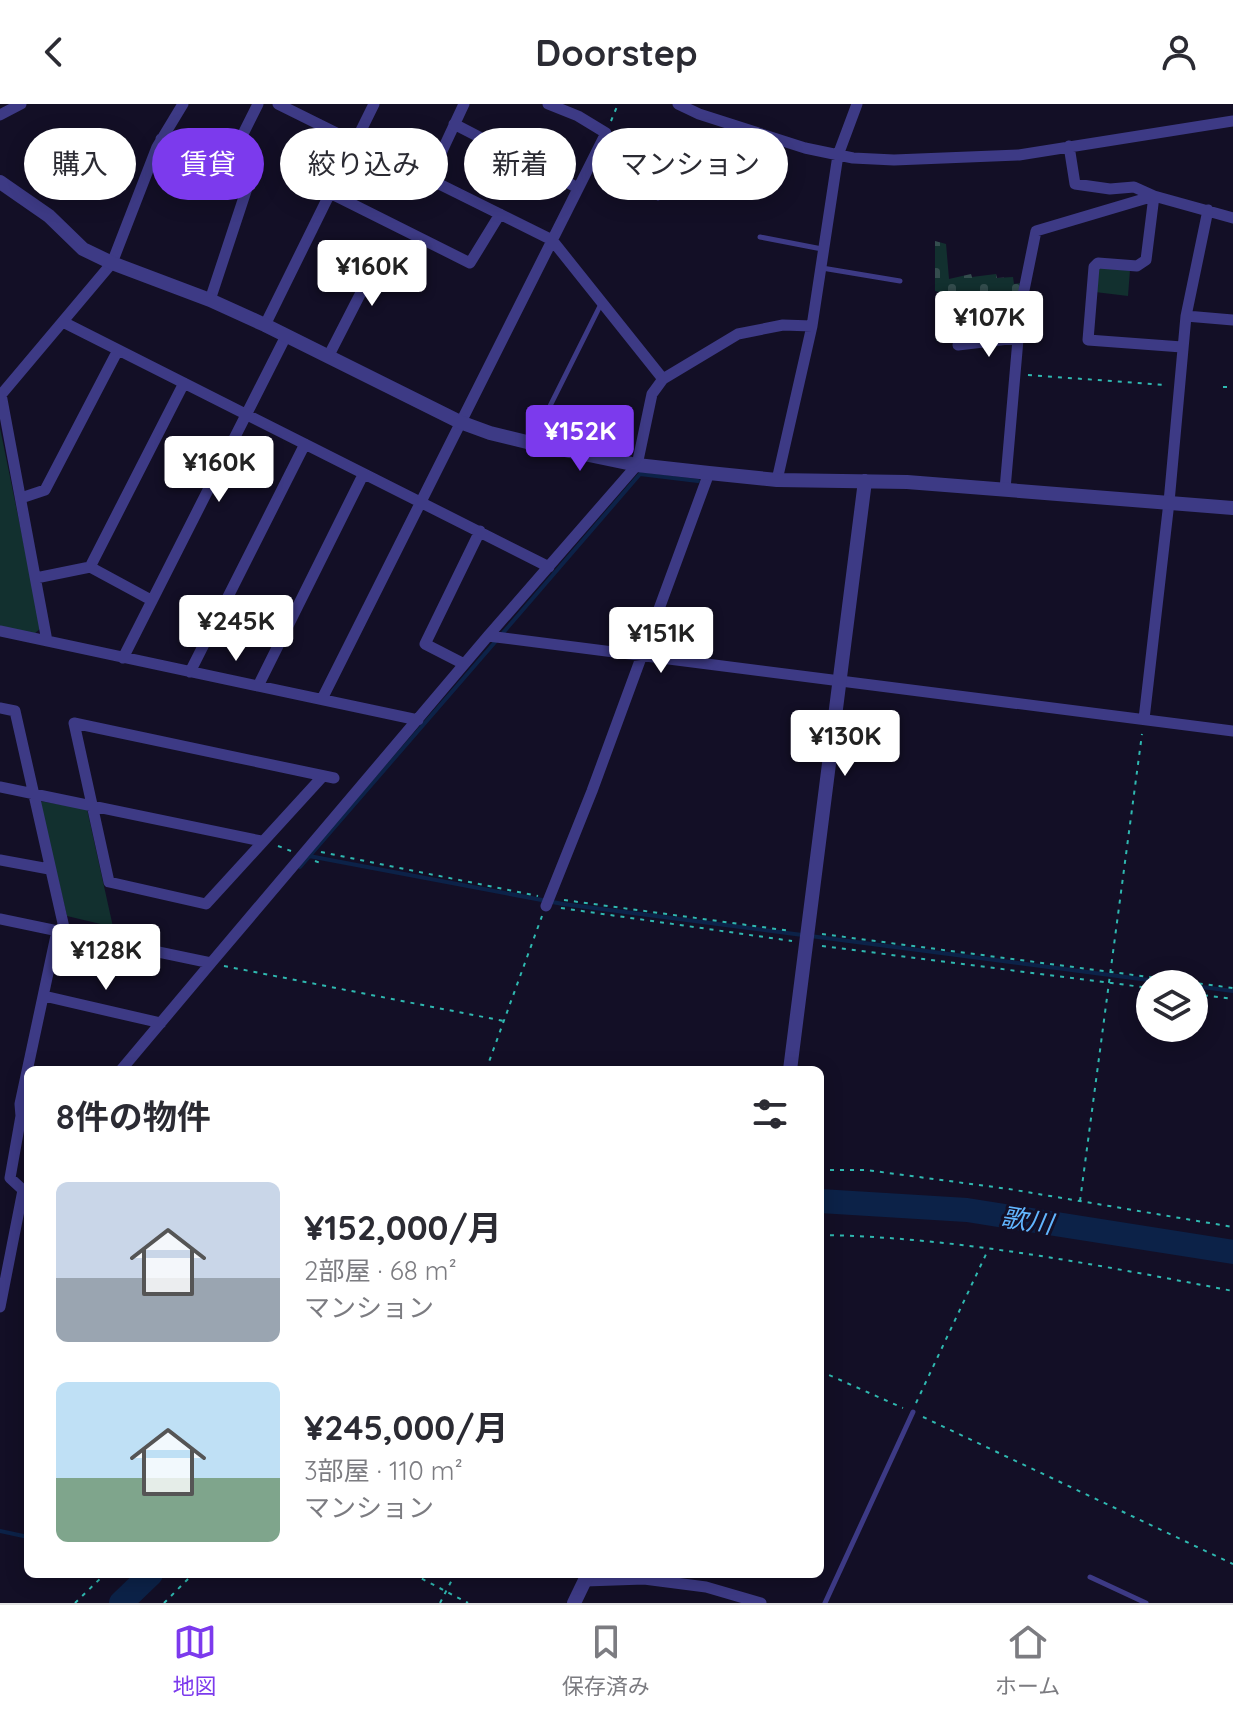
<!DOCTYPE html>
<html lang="ja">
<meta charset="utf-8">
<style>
:root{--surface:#fff;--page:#f2f2f3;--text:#2b2b33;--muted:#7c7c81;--line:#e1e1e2;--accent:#7c3aed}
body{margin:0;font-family:Quicksand,"Noto Sans JP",sans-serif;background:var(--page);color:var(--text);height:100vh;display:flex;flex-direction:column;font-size:30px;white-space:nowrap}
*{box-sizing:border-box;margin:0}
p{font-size:26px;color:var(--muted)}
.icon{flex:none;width:44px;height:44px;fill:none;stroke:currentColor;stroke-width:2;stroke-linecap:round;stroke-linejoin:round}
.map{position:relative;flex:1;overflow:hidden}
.panel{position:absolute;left:24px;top:962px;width:800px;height:512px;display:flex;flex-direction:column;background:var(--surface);border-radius:12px;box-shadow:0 4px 20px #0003}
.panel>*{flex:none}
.top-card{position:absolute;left:24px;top:24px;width:800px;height:72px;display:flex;gap:16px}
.buttons{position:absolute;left:1136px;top:866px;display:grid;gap:16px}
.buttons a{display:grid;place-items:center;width:72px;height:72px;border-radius:50%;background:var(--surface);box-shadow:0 4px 20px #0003;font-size:40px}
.price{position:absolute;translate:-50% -68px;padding:0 18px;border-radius:8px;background:#fff;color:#222;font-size:26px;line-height:52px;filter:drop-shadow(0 2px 4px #0008)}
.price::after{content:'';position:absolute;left:50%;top:48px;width:24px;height:18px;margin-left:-12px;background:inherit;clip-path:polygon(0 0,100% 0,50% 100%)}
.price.current{background:var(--accent);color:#fff}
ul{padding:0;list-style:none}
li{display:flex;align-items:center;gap:24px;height:200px;padding:0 32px}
li span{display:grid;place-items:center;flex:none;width:224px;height:160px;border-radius:12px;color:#555}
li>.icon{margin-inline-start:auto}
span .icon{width:96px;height:96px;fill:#fffc;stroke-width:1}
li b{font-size:34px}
h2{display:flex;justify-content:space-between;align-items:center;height:96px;padding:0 32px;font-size:34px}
.tag{padding:0 28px;border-radius:36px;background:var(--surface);box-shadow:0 4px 20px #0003;font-size:28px;line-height:72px}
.tag.current{background:var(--accent);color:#fff}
header{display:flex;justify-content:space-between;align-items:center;height:104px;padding:0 32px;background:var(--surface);font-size:36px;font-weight:700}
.dock{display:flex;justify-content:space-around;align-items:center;height:112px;border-top:2px solid var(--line);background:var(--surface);font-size:22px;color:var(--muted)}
.dock a{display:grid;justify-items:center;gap:4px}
.dock .current{color:var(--accent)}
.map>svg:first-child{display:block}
.cemetery{fill:url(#cemetery-stones)}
.park{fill:#12302f}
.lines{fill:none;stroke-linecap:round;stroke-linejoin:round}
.stream{stroke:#0c2248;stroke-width:4}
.river{stroke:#0c2248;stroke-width:24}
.path{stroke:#2fb8b0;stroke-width:2;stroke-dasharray:4 6;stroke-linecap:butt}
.service{stroke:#3d3a85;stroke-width:5}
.minor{stroke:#3d3a85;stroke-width:11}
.tertiary{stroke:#3d3a85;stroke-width:14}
.labels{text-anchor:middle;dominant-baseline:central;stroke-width:6;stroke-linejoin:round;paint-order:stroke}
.water-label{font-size:26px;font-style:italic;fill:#62b6ff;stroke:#130f26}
</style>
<header><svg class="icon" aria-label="back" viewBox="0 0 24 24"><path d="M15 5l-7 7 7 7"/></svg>Doorstep<svg class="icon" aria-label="person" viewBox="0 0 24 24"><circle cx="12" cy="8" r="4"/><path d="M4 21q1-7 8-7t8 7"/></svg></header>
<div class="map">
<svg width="1233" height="1499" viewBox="0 0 1233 1499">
<defs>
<pattern id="cemetery-stones" width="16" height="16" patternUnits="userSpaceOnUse" patternTransform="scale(2)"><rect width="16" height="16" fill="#12302f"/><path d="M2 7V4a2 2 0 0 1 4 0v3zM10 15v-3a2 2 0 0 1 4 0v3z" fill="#344d4e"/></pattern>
</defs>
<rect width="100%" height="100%" fill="#130f26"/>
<!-- cemetery -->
<path class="cemetery" d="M935 137 946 140 949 175 971 170 972 173 996 170 997 174 1013 173 1014 180 1020 179 1013 229 936 237 946 190 935 187Z"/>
<!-- park -->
<path class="park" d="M1103 163 1130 166 1128 192 1095 188 1097 166Z
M0 324 41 524 34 530 0 523Z
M39 697 87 705 113 823 67 812Z"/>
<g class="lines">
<!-- stream -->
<path class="stream" d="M502 530 640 370 698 377
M309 752 563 800 1179 880
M300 763 496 537
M1194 882 1233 887
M0 1427 28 1433"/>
<!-- river -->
<path class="river" d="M820 1097 967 1106 1233 1148
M121 1499 151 1470"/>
<!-- path -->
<path class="path" d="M611 17 618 0
M1028 271 1166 281
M1223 283H1233
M278 742 291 747
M321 748 538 792
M315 757 323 760
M564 796 791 827
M561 804 792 837
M822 830 1233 884
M822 842 1150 884
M224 862 504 917
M1194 890 1233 895
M486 966 542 812
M820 1066H866L1009 1085 1233 1123
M1080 1097 1142 630
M820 1131C958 1133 1098 1161 1233 1187
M820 1267 903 1304
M916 1299 988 1146
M923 1313 1233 1460
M413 1470 468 1499
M75 1499 105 1470
M164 1499 193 1470
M440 1499 455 1470"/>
<!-- service -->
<path class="service" d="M658 94 675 63
M760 133 822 145
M822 164 900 177
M532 338 601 200
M1090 1473 1146 1499
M825 1499 913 1308"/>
<!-- minor -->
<path class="minor" d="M278 0 552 136 663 275
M678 0 699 10 805 44 853 54 894 56 1019 51 1233 17
M0 11 21 0
M454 20 578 84
M604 34 707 76
M161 35 249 78 210 196
M1069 42 1075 80 1110 85 1134 83 1154 92 1233 114
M225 66 258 0
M429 75 464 0
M330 89 470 159 500 110
M1186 212 1233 216
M63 218 549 463
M265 221 374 0
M958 241 1017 234
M328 253 369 173 359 167
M1 290 47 537
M0 292 112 159 157 43 183 0
M777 376 812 222 838 51 857 0
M1005 385 1021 201 1036 127 1154 92 1146 156 1137 162 1098 159 1094 163 1088 236 1182 243
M21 394 45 386 118 246
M90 463 184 279
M36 474 90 463 151 496
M0 527 418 616
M488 532 1233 627
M123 554 286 232
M464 560 425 540 480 427
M190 568 305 340
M258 582 363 371
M322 595 606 29 578 12 548 0
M0 604 15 607 65 828
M1144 615 1169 398 1186 212 1208 106
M323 672 206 800 109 778 74 619 334 674
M0 683 261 737
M0 756 49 765
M546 802 592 687 709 369
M0 815 211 859 488 532 637 361 652 290 663 275 738 230 783 221 812 222
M44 892 161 919
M121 966 211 859
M0 1203 23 1086 10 1074 21 1012 20 1000 57 827
M585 1477 644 1475 706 1483 761 1499"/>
<!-- tertiary -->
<path class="tertiary" d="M0 78 49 112 83 145 112 159 210 196 265 221 460 318 490 329 531 339 637 361 709 369 777 376 907 378 1233 404
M790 966 865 377
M574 1499 588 1470"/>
</g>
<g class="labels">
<!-- water labels -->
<g class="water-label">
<text transform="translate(1027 1116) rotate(9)">歌川</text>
</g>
</g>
</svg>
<div class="buttons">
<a><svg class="icon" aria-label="layers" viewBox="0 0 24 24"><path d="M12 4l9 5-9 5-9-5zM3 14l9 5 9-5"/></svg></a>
</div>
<b class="price" style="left:372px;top:204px">¥160K</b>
<b class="price" style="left:989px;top:255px">¥107K</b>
<b class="price current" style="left:580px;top:369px">¥152K</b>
<b class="price" style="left:219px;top:400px">¥160K</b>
<b class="price" style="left:236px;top:559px">¥245K</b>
<b class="price" style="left:661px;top:571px">¥151K</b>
<b class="price" style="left:845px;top:674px">¥130K</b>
<b class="price" style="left:106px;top:888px">¥128K</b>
<div class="top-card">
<a class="tag">購入</a>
<a class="tag current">賃貸</a>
<a class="tag">絞り込み</a>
<a class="tag">新着</a>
<a class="tag">マンション</a>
</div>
<section class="panel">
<h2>8件の物件<svg class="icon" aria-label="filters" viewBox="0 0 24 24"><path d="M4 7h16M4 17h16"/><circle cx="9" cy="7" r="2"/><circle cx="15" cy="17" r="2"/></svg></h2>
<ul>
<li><span style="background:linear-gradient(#c9d6e8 60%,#9aa5b1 0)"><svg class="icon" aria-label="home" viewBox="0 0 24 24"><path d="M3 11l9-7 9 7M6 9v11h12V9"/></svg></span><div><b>¥152,000/月</b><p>2部屋 · 68 m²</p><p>マンション</p></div></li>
<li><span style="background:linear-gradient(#bfe0f5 60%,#7fa58c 0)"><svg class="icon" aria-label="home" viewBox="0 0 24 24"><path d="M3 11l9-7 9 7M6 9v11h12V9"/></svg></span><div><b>¥245,000/月</b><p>3部屋 · 110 m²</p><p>マンション</p></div></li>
</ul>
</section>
</div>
<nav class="dock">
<a class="current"><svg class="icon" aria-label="map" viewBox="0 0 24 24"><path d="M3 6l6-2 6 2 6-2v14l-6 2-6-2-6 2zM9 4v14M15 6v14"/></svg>地図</a>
<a><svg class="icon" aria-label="saved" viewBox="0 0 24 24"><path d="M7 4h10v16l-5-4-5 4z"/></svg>保存済み</a>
<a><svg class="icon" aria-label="home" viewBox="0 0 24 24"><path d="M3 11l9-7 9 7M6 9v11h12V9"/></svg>ホーム</a>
</nav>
